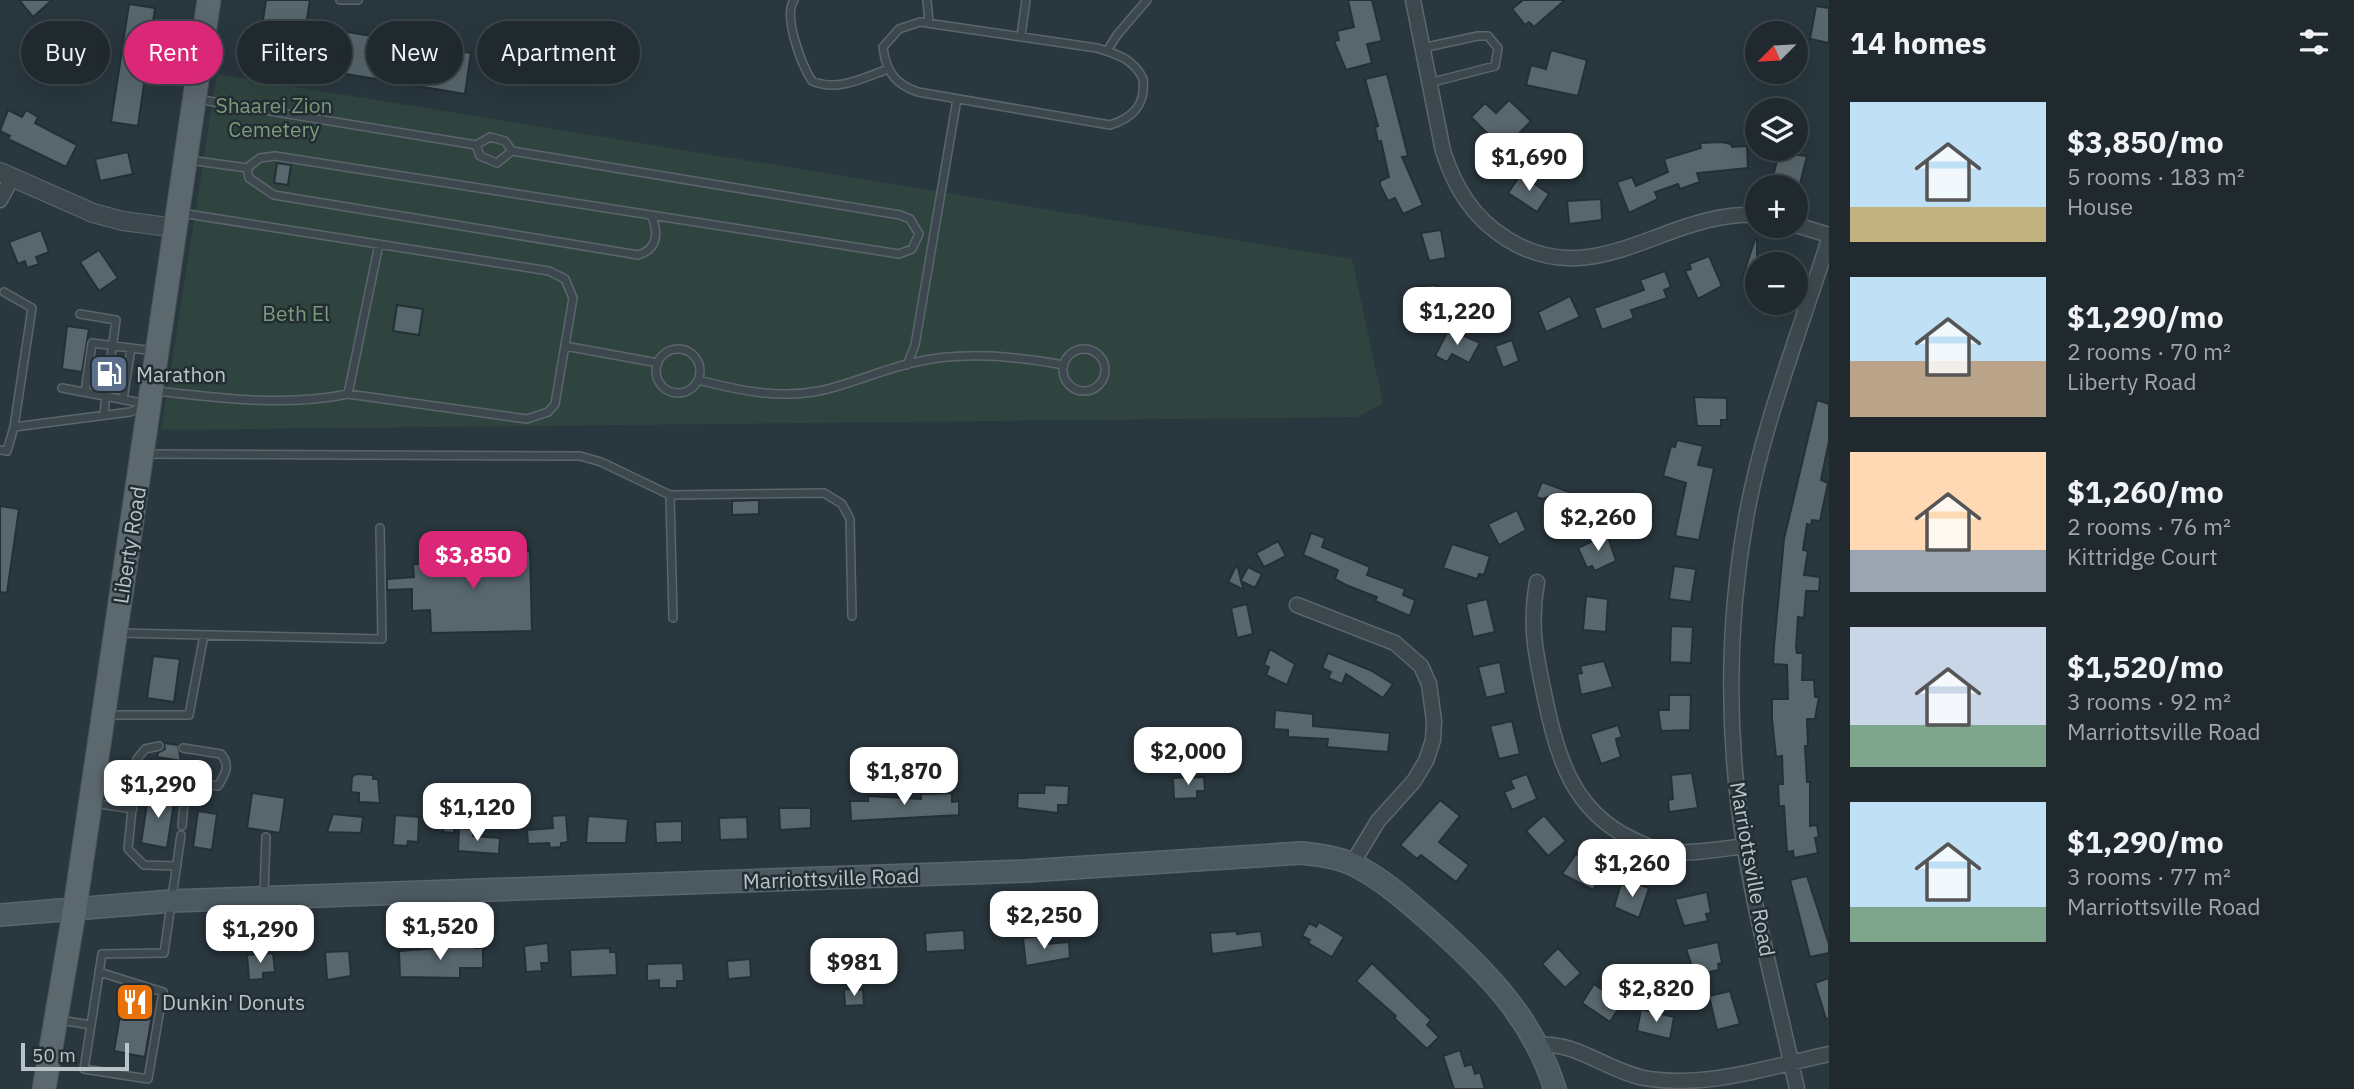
<!DOCTYPE html>
<meta charset="utf-8">
<style>
:root{--surface:#1f292e;--page:#2c353a;--text:#f1f3f6;--muted:#a1a6aa;--line:#3c454a;--accent:#db2777}
body{margin:0;font-family:"IBM Plex Sans",sans-serif;background:var(--page);color:var(--text);height:100vh;display:flex;flex-direction:column;font-size:26px;white-space:nowrap}
*{box-sizing:border-box;margin:0}
p{font-size:23px;color:var(--muted)}
.icon{flex:none;width:38px;height:38px;fill:none;stroke:currentColor;stroke-width:2;stroke-linecap:round;stroke-linejoin:round}
.map{position:relative;flex:1;overflow:hidden}
.details{display:flex;flex-direction:column;background:var(--surface);width:525px}
.details>*{flex:none}
.hud{position:absolute;left:21px;top:21px;width:665px;height:63px;display:flex;gap:14px}
.needle{width:46px;rotate:246deg}
.controls{position:absolute;left:1745px;top:21px;display:grid;gap:14px}
.controls a{display:grid;place-items:center;width:63px;height:63px;border-radius:50%;background:var(--surface);box-shadow:0 7px 28px #0002,0 0 0 2px var(--line);font-size:35px}
.scale{position:absolute;left:21px;bottom:18px;width:108px;box-sizing:border-box;padding-left:7px;border:4px solid #b9c3c8;border-top:0;font-size:19px;line-height:24px;white-space:nowrap;color:#b9c3c8;-webkit-text-stroke:5px #222e33;paint-order:stroke}
.price{position:absolute;translate:-50% -60px;padding:0 16px;border-radius:14px;background:#fff;color:#222;font-size:23px;line-height:46px;filter:drop-shadow(0 2px 4px #0008)}
.price::after{content:'';position:absolute;left:50%;top:42px;width:21px;height:16px;margin-left:-10px;background:inherit;clip-path:polygon(0 0,100% 0,50% 100%)}
.price.selected{background:var(--accent);color:#fff}
ul{padding:0;list-style:none}
li{display:flex;align-items:center;gap:21px;height:175px;padding:0 21px}
li span{display:grid;place-items:center;flex:none;width:196px;height:140px;border-radius:0px;color:#555}
li>.icon{margin-inline-start:auto}
span .icon{width:84px;height:84px;fill:#fffc;stroke-width:1}
li b{font-size:30px}
h2{display:flex;justify-content:space-between;align-items:center;height:84px;padding:0 21px;font-size:30px}
.pill{padding:0 24px;border-radius:32px;background:var(--surface);box-shadow:0 7px 28px #0002,0 0 0 2px var(--line);font-size:24px;line-height:63px}
.pill.selected{background:var(--accent);color:#fff}
main{display:flex;flex:1;min-height:0}
.map>svg:first-child{display:block}
.green{fill:#2f443f}
.building{fill:#58676d;stroke:#243035;stroke-width:2}
.lines{fill:none;stroke-linecap:round;stroke-linejoin:round}
.service-casing{stroke:#5b666b;stroke-width:10}
.minor-casing{stroke:#5b666b;stroke-width:17}
.tertiary-casing{stroke:#5b666b;stroke-width:20}
.secondary-casing{stroke:#5b666b;stroke-width:24}
.primary-casing{stroke:#465257;stroke-width:25}
.service{stroke:#3d484e;stroke-width:7}
.minor{stroke:#3d484e;stroke-width:14}
.tertiary{stroke:#3d484e;stroke-width:18}
.secondary{stroke:#4b5960;stroke-width:21}
.primary{stroke:#5b686e;stroke-width:23}
.labels{text-anchor:middle;dominant-baseline:central;stroke-width:5;stroke-linejoin:round;paint-order:stroke}
.park-label{font-size:21px;fill:#7c9b7a;stroke:#222e33}
.poi-label{font-size:21px;fill:#b9c3c8;stroke:#222e33;text-anchor:start}
.street-label{font-size:21px;fill:#b9c3c8;stroke:#222e33}
</style>
<main>
<div class="map">
<svg width="1829" height="1089" viewBox="0 0 1829 1089">
<rect width="100%" height="100%" fill="#29373e"/>
<!-- green -->
<path class="green" d="M217 74 1352 259 1383 403 1357 417 161 430Z"/>
<!-- building -->
<path class="building" d="M19 0H52L33 17Z
M266 0H310L306 25 471 53 465 94 257 59Z
M1348 0H1372L1382 41 1367 44 1372 63 1346 70 1334 41 1339 40 1337 31 1354 27Z
M1523 0H1565L1534 27 1529 22 1525 25 1512 9Z
M129 4 155 8 138 126 111 122Z
M1816 6 1829 8V43L1810 39Z
M1551 50 1587 60 1578 96 1526 85 1531 65 1546 69Z
M52 63 59 78 42 85 36 71Z
M1387 74 1408 156 1402 157 1423 205 1403 214 1395 198 1388 201 1380 185V181L1389 177 1381 141 1378 142 1375 127 1378 126 1365 79Z
M1509 100 1531 121 1511 142 1508 139 1501 147 1471 117 1485 103 1496 113Z
M8 110 22 117 26 110 38 117 35 123 77 145 66 167 8 139 10 136 0 131Z
M1722 142 1731 144 1732 147 1747 146 1748 168 1697 173 1700 182 1680 189 1678 184 1655 192 1658 199 1629 213 1617 182 1632 177 1636 186 1668 172 1664 159 1701 148 1700 143Z
M128 152 133 174 100 181 95 159Z
M1779 153 1807 156 1799 188 1778 184 1780 178 1773 176Z
M277 163 291 165 288 185 274 183Z
M1521 174 1549 194 1537 212 1508 193Z
M1601 199 1602 220 1569 224 1567 201Z
M41 230 49 252 36 257 39 264 27 268 25 261 18 264 9 242Z
M1441 230 1446 258 1429 261 1421 233Z
M1755 239 1757 240V284L1742 279Z
M99 250 118 278 99 291 80 262Z
M1709 256 1722 286 1698 299 1685 271 1691 269 1689 264Z
M1665 271 1671 287 1664 290 1667 298 1631 310 1634 318 1602 330 1594 308 1644 290 1640 280Z
M1436 285 1441 317 1419 321 1413 287Z
M1570 296 1580 317 1546 332 1538 312Z
M397 305 423 309 419 335 393 331Z
M67 326 89 329 82 372 62 369Z
M1449 329 1480 343 1469 363 1452 354 1447 362 1435 356Z
M1512 340 1519 361 1503 368 1495 346Z
M95 362 104 363 109 370 116 365 122 366 119 385H113L108 378 101 383 93 382Z
M1694 397 1727 398V420H1721V426H1697Z
M1817 400 1829 404V441L1821 480 1828 483 1820 521 1812 520 1811 525 1807 524 1803 550 1808 551 1804 575 1820 577 1819 591H1806L1804 618 1798 617 1796 648 1797 653H1803L1802 680H1814L1815 697H1819L1815 719H1807L1808 746H1805L1807 782H1810V826L1817 825 1819 837 1815 838 1818 853 1794 858 1793 851 1787 852 1784 806H1779L1778 784H1783L1782 756 1776 757 1772 719V699H1788L1787 665 1773 664 1774 646 1784 539Z
M1677 440 1703 446 1698 465 1714 468 1699 540 1675 536 1686 483 1663 476 1671 446 1675 447Z
M1542 482 1586 498 1571 537 1552 530 1559 513 1546 520 1555 494 1543 499 1536 497Z
M759 500V514L732 515V501Z
M0 506 19 509 7 593 0 592Z
M1517 510 1526 530 1499 545 1488 524Z
M1311 533 1325 538 1322 547 1370 567 1367 575 1405 589 1403 595 1415 600 1410 616 1375 601 1377 597 1346 585 1335 579 1338 570 1303 555Z
M1607 534 1616 561 1595 571 1592 566 1587 568 1578 548Z
M1278 541 1286 556 1264 567 1256 553Z
M1452 544 1490 556 1484 575 1479 574 1477 579 1443 568Z
M530 551 532 631 431 633 430 610 412 611V589L387 590V579L414 577 413 564H429V553Z
M1237 564 1241 580 1248 567 1262 574 1255 588 1241 581 1244 590 1228 582Z
M1674 566 1696 569 1691 602 1669 599Z
M1586 596 1608 599 1606 632 1583 630Z
M1487 599 1495 632 1473 637 1466 604Z
M1247 604 1253 634 1237 638 1231 608Z
M1671 626 1693 627 1691 663 1670 662Z
M1270 649 1295 664 1287 685 1266 675 1269 667 1264 665Z
M1328 653 1370 670 1393 684 1383 698 1346 674 1342 684 1328 678 1331 672 1322 668Z
M153 656 180 659 174 702 147 698Z
M1604 661 1613 687 1581 695 1577 674 1582 673 1580 666Z
M1500 662 1506 693 1486 698 1478 667Z
M1669 695H1691L1690 730 1661 731 1658 710H1669Z
M1275 710 1313 714V726L1390 733 1388 752 1327 747 1328 739 1288 737V730L1274 729Z
M1512 721 1520 754 1499 759 1490 726Z
M1618 725 1622 737 1616 739 1617 744 1621 757 1601 764 1590 734Z
M164 743 178 745 181 761 157 757 158 753 165 749Z
M1692 773 1698 808 1669 812 1668 800 1673 799 1671 775Z
M356 774 373 775V779H378L380 803 359 802V793L351 792 352 777Z
M1527 774 1537 799 1512 810 1504 792 1514 788 1510 780Z
M1204 777 1205 791H1197V798L1174 799 1173 778Z
M1045 785 1069 786 1068 805H1058V813L1017 808 1018 793H1044Z
M149 791 175 796 167 848 141 843Z
M252 793 285 798 280 833 247 828Z
M952 793V802L959 801V815L851 821 850 801H868V796L921 799V794Z
M1440 800 1460 816 1439 842 1469 865 1456 882 1421 855 1417 859 1400 845Z
M779 808H811V828L780 830Z
M198 811 217 814 212 850 193 847Z
M333 814 363 817 361 833 327 832Z
M395 815 419 817 418 842 408 841 407 846 393 845Z
M566 815 568 842 561 843V847L550 848 549 843 528 844 527 830 553 828 552 816Z
M1544 815 1566 841 1548 856 1526 831Z
M444 816 455 817 454 833 443 832Z
M588 816 628 819 626 843H586Z
M747 817 748 839 720 840 719 818Z
M682 821V842L656 843 655 822Z
M459 828 473 829V836L500 838 499 854 458 851Z
M1576 854 1604 872 1593 890 1562 874Z
M1807 876 1829 944V953L1810 957 1790 880Z
M1629 881 1649 888 1639 918 1614 907 1621 884 1627 886Z
M1707 892 1711 913 1706 914 1708 921 1684 926 1675 899Z
M1319 922 1344 937 1332 957 1308 943 1310 940 1302 936 1309 923 1316 927Z
M964 930 965 950 926 952 925 933Z
M1237 931V934L1261 931 1263 947 1212 954 1210 933Z
M1046 936 1047 944 1069 942 1070 958 1026 966 1023 938Z
M1718 942 1722 963 1718 964 1719 970 1695 975 1686 949Z
M548 943 549 963H541L542 971 526 972 524 946Z
M475 945V948H483V968H460V978L400 977 399 951Z
M610 948V952H616L617 975 571 977 570 950Z
M1558 948 1581 973 1565 988 1542 964Z
M349 951 351 976 327 980 325 952Z
M273 953 275 972 263 973V979L249 980 247 955Z
M841 955 842 973 816 974 815 956Z
M750 959 751 977 728 979 727 961Z
M683 963 684 981H677V988H659V980L647 981V964Z
M1372 963 1431 1020 1427 1025 1439 1037 1427 1049 1394 1018 1396 1016 1356 981Z
M1829 978V1019H1826L1815 983Z
M1594 984 1622 1003 1610 1022 1582 1003Z
M844 989 863 990 864 1005 845 1006Z
M1730 991 1740 1024 1717 1030 1709 996Z
M124 992 155 997 145 1057 114 1051Z
M1641 1009 1674 1017 1670 1039 1637 1031Z
M1460 1050 1465 1066 1472 1064 1475 1074 1480 1072 1485 1089H1454L1443 1056Z"/>
<g class="lines">
<!-- service casing -->
<g class="service-casing">
<path id="service" d="M340 0H358
M794 0C783 16 801 64 812 81 838 92 863 78 888 69
M927 0 929 23
M920 22 1097 48C1117 54 1134 59 1143 79 1146 105 1133 118 1110 125L918 92C895 84 886 72 883 47L899 29Z
M1021 36 1026 0
M1422 48 1478 36H1488L1498 48 1495 66 1429 83
M1107 51 1117 35 1147 0
M196 99 476 145 490 137 505 141 512 151
M476 145 480 156 497 163 512 151
M512 151 900 215 910 219 919 234 912 249 899 254 275 156 260 158 247 168 249 178 274 195 638 255C658 249 659 233 651 215
M189 160 247 168
M4 292 32 308 14 427
M80 314 116 320 110 364
M565 346 658 363
M1063 370a21 21 0 1 1 42 0a21 21 0 1 1-42 0Z
M656 371a22 22 0 1 1 44 0a22 22 0 1 1-44 0Z
M907 365 915 345 957 99
M698 380C738 390 777 399 819 391 852 384 883 369 916 362 964 351 1016 356 1064 365
M62 388 147 404
M156 391C219 398 285 407 348 394L527 419 548 412 555 404 573 298 565 279 549 271 181 213
M85 392 92 343 154 351
M348 394 379 244
M123 400 131 348
M104 414 107 384
M0 450 7 451 14 427 130 412 144 406
M147 454 580 456 601 462 670 495 824 493 842 504 850 519 852 616
M670 495 673 618
M119 633 382 639 380 528
M107 715H189L204 635
M159 746 145 749 137 759 128 849 144 865 177 866
M135 776 218 786C225 774 231 766 221 754L183 748
M92 803 133 809
M182 826 186 782
M264 894 266 837
M60 1020 91 1025 102 954 164 953 181 835
M91 1025 84 1069 148 1079 163 992 99 972"/>
</g>
<!-- minor casing -->
<g class="minor-casing">
<path id="minor" d="M1413 0 1443 151C1455 188 1473 218 1507 239 1596 295 1667 210 1757 215
M0 200 12 178
M1796 225 1829 235
M1537 582C1529 626 1536 656 1545 698 1557 757 1573 810 1630 838 1642 844 1656 851 1670 852 1695 854 1720 849 1745 846
M1297 605 1395 643 1421 666 1429 684 1434 721 1433 740 1426 761 1414 781 1378 821 1352 864
M1539 1045C1575 1041 1608 1071 1644 1078 1707 1089 1768 1067 1829 1054
M1797 1089C1777 996 1751 903 1739 809 1727 713 1729 613 1746 518 1763 423 1800 332 1829 239"/>
</g>
<!-- tertiary casing -->
<g class="tertiary-casing">
<path id="tertiary" d="M0 172 93 213 123 221 176 228"/>
</g>
<!-- secondary casing -->
<g class="secondary-casing">
<path id="secondary" d="M0 915 172 901 1026 871 1302 853C1319 855 1338 857 1354 865 1383 879 1408 902 1432 923 1486 971 1533 1018 1555 1089"/>
</g>
<!-- primary casing -->
<g class="primary-casing">
<path id="primary" d="M44 1089 75 907 209 0"/>
</g>
<!-- service -->
<use href="#service" class="service"/>
<!-- minor -->
<use href="#minor" class="minor"/>
<!-- tertiary -->
<use href="#tertiary" class="tertiary"/>
<!-- secondary -->
<use href="#secondary" class="secondary"/>
<!-- primary -->
<use href="#primary" class="primary"/>
</g>
<!-- icons -->
<defs>
<g id="fuel-square" transform="scale(2.0125)"><rect x="-9" y="-9" width="18" height="18" rx="4" fill="#5c6f8a" stroke="#222e33"/><path d="M-5.5-6h7V0h2V4h1.3V-2.5L3-4.5l.8-.8L6-3V5H2.5V1h-1V6h-7ZM-4.2-4.7v3.2H.2V-4.7Z" fill="#fff"/></g>
<g id="restaurant-square" transform="scale(2.0125)"><rect x="-9" y="-9" width="18" height="18" rx="4" fill="#e8710a" stroke="#222e33"/><path d="M-5-6h1v4h1v-4h1v4h1v-4h1v5L-1.5 .5V6h-2V.5L-5-1ZM5-6V6H3V1.5H1.5Q1.5-4 5-6Z" fill="#fff"/></g>
</defs>
<g fill-rule="evenodd">
<use href="#fuel-square" x="109" y="374"/>
<use href="#restaurant-square" x="135" y="1002"/>
</g>
<g class="labels">
<!-- park labels -->
<g class="park-label">
<text x="274" y="105">Shaarei Zion<tspan x="274" dy="24">Cemetery</tspan></text>
<text x="296" y="313">Beth El</text>
</g>
<!-- poi labels -->
<g class="poi-label">
<text x="136" y="374">Marathon</text>
<text x="162" y="1002">Dunkin' Donuts</text>
</g>
<!-- street labels -->
<g class="street-label">
<text transform="translate(129 545) rotate(-81)">Liberty Road</text>
<text transform="translate(1753 869) rotate(80)">Marriottsville Road</text>
<text transform="translate(831 878) rotate(-2)">Marriottsville Road</text>
</g>
</g>
</svg>
<div class="controls">
<a><svg class="needle" viewBox="-14 -14 28 28"><path d="M0-13l5 13h-10z" fill="#e53935"/><path d="M0 13l5-13h-10z" fill="#a1a6aa"/></svg></a>
<a><svg class="icon" aria-label="layers" viewBox="0 0 24 24"><path d="M12 4l9 5-9 5-9-5zM3 14l9 5 9-5"/></svg></a>
<a>+</a>
<a>−</a>
</div>
<div class="scale">50 m</div>
<b class="price" style="left:1529px;top:193px">$1,690</b>
<b class="price" style="left:1457px;top:347px">$1,220</b>
<b class="price" style="left:1598px;top:553px">$2,260</b>
<b class="price selected" style="left:473px;top:591px">$3,850</b>
<b class="price" style="left:1188px;top:787px">$2,000</b>
<b class="price" style="left:904px;top:807px">$1,870</b>
<b class="price" style="left:158px;top:820px">$1,290</b>
<b class="price" style="left:477px;top:843px">$1,120</b>
<b class="price" style="left:1632px;top:899px">$1,260</b>
<b class="price" style="left:1044px;top:951px">$2,250</b>
<b class="price" style="left:440px;top:962px">$1,520</b>
<b class="price" style="left:260px;top:965px">$1,290</b>
<b class="price" style="left:854px;top:998px">$981</b>
<b class="price" style="left:1656px;top:1024px">$2,820</b>
<div class="hud">
<a class="pill">Buy</a>
<a class="pill selected">Rent</a>
<a class="pill">Filters</a>
<a class="pill">New</a>
<a class="pill">Apartment</a>
</div>
</div>
<section class="details">
<h2>14 homes<svg class="icon" aria-label="filters" viewBox="0 0 24 24"><path d="M4 7h16M4 17h16"/><circle cx="9" cy="7" r="2"/><circle cx="15" cy="17" r="2"/></svg></h2>
<ul>
<li><span style="background:linear-gradient(#bfe0f5 75%,#c2b280 0)"><svg class="icon" aria-label="home" viewBox="0 0 24 24"><path d="M3 11l9-7 9 7M6 9v11h12V9"/></svg></span><div><b>$3,850/mo</b><p>5 rooms · 183 m²</p><p>House</p></div></li>
<li><span style="background:linear-gradient(#bfe0f5 60%,#b9a48a 0)"><svg class="icon" aria-label="home" viewBox="0 0 24 24"><path d="M3 11l9-7 9 7M6 9v11h12V9"/></svg></span><div><b>$1,290/mo</b><p>2 rooms · 70 m²</p><p>Liberty Road</p></div></li>
<li><span style="background:linear-gradient(#ffd9b3 70%,#9aa5b1 0)"><svg class="icon" aria-label="home" viewBox="0 0 24 24"><path d="M3 11l9-7 9 7M6 9v11h12V9"/></svg></span><div><b>$1,260/mo</b><p>2 rooms · 76 m²</p><p>Kittridge Court</p></div></li>
<li><span style="background:linear-gradient(#c9d6e8 70%,#7fa58c 0)"><svg class="icon" aria-label="home" viewBox="0 0 24 24"><path d="M3 11l9-7 9 7M6 9v11h12V9"/></svg></span><div><b>$1,520/mo</b><p>3 rooms · 92 m²</p><p>Marriottsville Road</p></div></li>
<li><span style="background:linear-gradient(#bfe0f5 75%,#7fa58c 0)"><svg class="icon" aria-label="home" viewBox="0 0 24 24"><path d="M3 11l9-7 9 7M6 9v11h12V9"/></svg></span><div><b>$1,290/mo</b><p>3 rooms · 77 m²</p><p>Marriottsville Road</p></div></li>
</ul>
</section>
</main>
